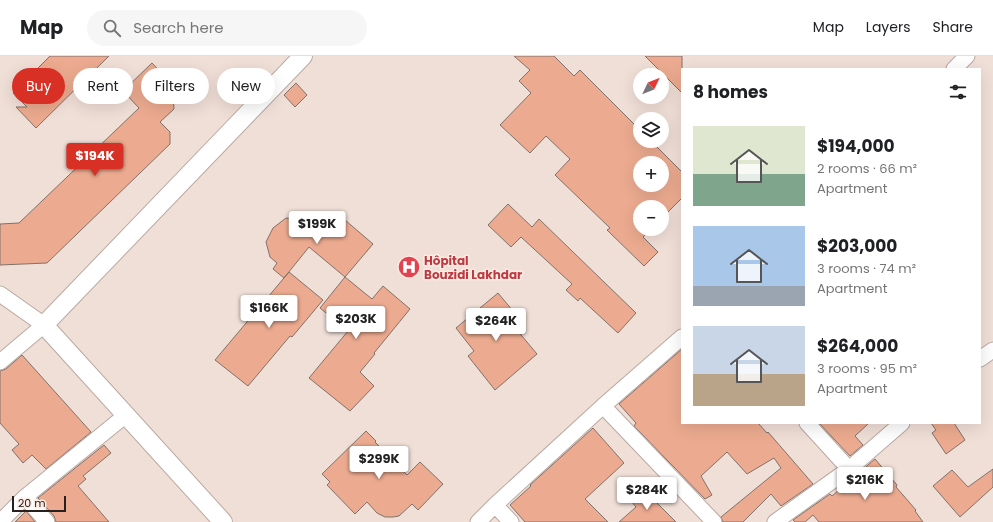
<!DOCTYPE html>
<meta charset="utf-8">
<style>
:root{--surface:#fff;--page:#f6f6f6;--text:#202124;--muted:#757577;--line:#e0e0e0;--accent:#d93025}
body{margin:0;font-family:Poppins,sans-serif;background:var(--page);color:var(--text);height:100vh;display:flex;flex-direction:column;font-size:15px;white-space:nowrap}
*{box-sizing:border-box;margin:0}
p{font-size:13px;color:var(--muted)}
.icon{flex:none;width:22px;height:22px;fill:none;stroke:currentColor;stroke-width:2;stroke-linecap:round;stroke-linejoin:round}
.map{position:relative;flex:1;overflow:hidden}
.details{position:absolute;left:681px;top:12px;width:300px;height:356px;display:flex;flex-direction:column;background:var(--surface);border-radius:0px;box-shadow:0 4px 16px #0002}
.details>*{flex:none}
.guide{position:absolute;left:12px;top:12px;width:380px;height:36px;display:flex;gap:8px}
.needle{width:26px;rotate:47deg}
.buttons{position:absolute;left:633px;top:12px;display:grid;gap:8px}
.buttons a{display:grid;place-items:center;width:36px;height:36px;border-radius:50%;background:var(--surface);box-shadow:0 4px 16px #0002;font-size:20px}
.scale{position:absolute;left:12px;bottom:10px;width:54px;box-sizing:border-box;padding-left:4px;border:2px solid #27201e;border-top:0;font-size:11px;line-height:14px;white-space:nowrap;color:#27201e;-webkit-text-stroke:3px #feece4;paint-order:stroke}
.price{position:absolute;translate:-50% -34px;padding:0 9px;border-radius:4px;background:#fff;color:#222;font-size:13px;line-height:26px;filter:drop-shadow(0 1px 2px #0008)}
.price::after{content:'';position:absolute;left:50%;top:24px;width:12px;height:9px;margin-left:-6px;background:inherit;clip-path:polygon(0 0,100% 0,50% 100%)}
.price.selected{background:var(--accent);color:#fff}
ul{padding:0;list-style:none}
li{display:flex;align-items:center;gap:12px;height:100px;padding:0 12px}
li span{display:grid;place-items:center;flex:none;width:112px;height:80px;border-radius:0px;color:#555}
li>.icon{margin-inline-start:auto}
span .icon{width:48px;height:48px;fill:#fffc;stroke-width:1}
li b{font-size:17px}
h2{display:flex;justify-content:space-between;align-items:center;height:48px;padding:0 12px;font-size:17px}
.tag{padding:0 14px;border-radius:18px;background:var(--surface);box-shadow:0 4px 16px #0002;font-size:14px;line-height:36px}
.tag.selected{background:var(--accent);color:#fff}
header{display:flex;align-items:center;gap:24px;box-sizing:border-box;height:56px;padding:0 20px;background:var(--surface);border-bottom:1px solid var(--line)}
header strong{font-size:19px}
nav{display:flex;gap:22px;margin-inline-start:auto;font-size:14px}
.search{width:280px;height:36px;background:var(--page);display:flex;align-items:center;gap:10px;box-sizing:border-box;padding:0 14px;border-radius:22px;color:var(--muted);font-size:15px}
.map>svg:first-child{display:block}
.building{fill:#ecab90;stroke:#81716b;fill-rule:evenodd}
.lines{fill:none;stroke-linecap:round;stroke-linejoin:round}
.minor-casing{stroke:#baa9a2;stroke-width:17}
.tertiary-casing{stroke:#baa9a2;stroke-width:20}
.minor{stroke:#fff;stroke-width:15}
.tertiary{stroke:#fff;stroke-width:18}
.labels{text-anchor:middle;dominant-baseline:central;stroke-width:3;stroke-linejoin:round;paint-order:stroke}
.health-label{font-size:12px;font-weight:bold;fill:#be3a42;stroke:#feece4;text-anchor:start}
</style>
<header>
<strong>Map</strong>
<div class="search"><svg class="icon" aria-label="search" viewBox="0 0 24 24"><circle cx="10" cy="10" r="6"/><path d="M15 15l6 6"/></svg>Search here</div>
<nav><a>Map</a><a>Layers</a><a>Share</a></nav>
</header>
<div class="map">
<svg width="993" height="466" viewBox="0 0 993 466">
<rect width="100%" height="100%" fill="#f0dfd7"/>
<!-- building -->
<path class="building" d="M50 0H109L36 72 16 51H27L13 37Z
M514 0H554L574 20 580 14 640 74V85H651L682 116V142L662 162V151H640V173H651L643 181 658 196 644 210 607 174 610 172 555 119 570 103 546 80 530 97 500 69 531 37 519 25 530 14ZM640 107H662V129H640Z
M645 0H682V37Z
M152 7 167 23H172L174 53 160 66 170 76V88L47 207 0 209V168L19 167 139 52 123 35Z
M296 27 307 39 295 51 284 39Z
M508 148 532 171 539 163 636 257 618 277 580 242 578 245 566 234 572 228 521 181 511 191 488 169Z
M338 158 373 188 345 221 309 191 284 222 273 213 277 207 270 201 266 186 273 172 286 162 300 164 308 170 311 167 323 176Z
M289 216 323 244 292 281 290 280 248 330 215 304Z
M345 221 372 243 383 230 410 253 374 297 375 298 360 316 374 330 350 355 309 322 348 275 320 252Z
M498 237 513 255 506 261 537 298 495 334 468 300 474 295 456 272Z
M682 293V367H758L767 377 768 376 813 428 781 450 771 438 743 466H723L721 461 781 412 774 402 747 418 727 396 701 420 712 439 705 443 634 370 636 367 619 348Z
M22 299 91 376 46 413 32 399 23 407 12 394 19 388 0 367V315L6 313Z
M819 367H869L855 380 863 389 850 400Z
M931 367H954L965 384 946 398 932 377 936 374Z
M593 372 624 407 585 443 608 466H525L510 449 531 430 530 429Z
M366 375 376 385 375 386 407 419 420 406 443 428 418 454 412 448 399 460 393 461H385L377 457 367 446 355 458 327 429 330 426 322 418Z
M104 389 111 397 83 420 86 423 78 430 109 466H56L54 460 38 442Z
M875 403 897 429 896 431 916 454 915 455 923 466H819L813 459 805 466H795L793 464 830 438 832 440Z
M993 413V431L960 461 933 430 952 414 968 431Z
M646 434 658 448 676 466H619L636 451 632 446Z
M26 455 35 466H15Z"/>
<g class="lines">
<!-- minor casing -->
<g class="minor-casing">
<path id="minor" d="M954 13 967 0
M0 238 44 269 0 306
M682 281 603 350 714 466
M980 303 993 294
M807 367 849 413
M25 441 126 359
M495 449 603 350
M0 466 25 441 47 466
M478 466 495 449 511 466
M775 466 849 413 902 367"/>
</g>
<!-- tertiary casing -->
<g class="tertiary-casing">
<path id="tertiary" d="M223 466 44 269 303 0"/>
</g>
<!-- minor -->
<use href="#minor" class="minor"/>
<!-- tertiary -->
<use href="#tertiary" class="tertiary"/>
</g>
<!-- icons -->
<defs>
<g id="hospital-disc" transform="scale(1.15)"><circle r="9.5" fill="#e0444e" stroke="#feece4"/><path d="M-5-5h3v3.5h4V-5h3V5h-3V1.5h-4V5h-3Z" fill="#fff"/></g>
</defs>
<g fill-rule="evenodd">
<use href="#hospital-disc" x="409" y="211"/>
</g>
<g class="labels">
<!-- health labels -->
<g class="health-label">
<text x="424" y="204">Hôpital<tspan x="424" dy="14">Bouzidi Lakhdar</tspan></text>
</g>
</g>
</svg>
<div class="buttons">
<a><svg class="needle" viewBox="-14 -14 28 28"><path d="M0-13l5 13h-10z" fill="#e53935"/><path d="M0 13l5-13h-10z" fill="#757577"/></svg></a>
<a><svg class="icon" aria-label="layers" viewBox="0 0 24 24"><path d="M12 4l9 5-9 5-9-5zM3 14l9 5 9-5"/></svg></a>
<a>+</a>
<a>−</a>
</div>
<div class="scale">20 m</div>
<b class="price selected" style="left:95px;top:121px">$194K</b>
<b class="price" style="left:317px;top:189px">$199K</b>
<b class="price" style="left:269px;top:273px">$166K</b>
<b class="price" style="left:356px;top:284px">$203K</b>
<b class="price" style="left:496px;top:286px">$264K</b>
<b class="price" style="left:379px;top:424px">$299K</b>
<b class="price" style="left:865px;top:445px">$216K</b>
<b class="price" style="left:647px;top:455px">$284K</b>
<div class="guide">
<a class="tag selected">Buy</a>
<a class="tag">Rent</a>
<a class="tag">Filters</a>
<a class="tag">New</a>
</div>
<section class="details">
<h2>8 homes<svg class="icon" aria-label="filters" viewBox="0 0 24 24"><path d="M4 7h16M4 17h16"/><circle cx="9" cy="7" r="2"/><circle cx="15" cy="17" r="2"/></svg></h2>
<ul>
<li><span style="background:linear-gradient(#dfe7d0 60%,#7fa58c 0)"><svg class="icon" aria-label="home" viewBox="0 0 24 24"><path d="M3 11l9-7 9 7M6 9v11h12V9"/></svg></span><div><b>$194,000</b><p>2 rooms · 66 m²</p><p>Apartment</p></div></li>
<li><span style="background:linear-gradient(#a9c7e8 75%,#9aa5b1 0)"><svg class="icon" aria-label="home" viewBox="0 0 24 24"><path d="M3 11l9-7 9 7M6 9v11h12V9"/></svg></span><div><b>$203,000</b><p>3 rooms · 74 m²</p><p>Apartment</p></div></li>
<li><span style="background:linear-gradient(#c9d6e8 60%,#b9a48a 0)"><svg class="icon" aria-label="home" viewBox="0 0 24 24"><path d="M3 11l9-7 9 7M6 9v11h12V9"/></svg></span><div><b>$264,000</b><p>3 rooms · 95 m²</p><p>Apartment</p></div></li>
</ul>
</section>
</div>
